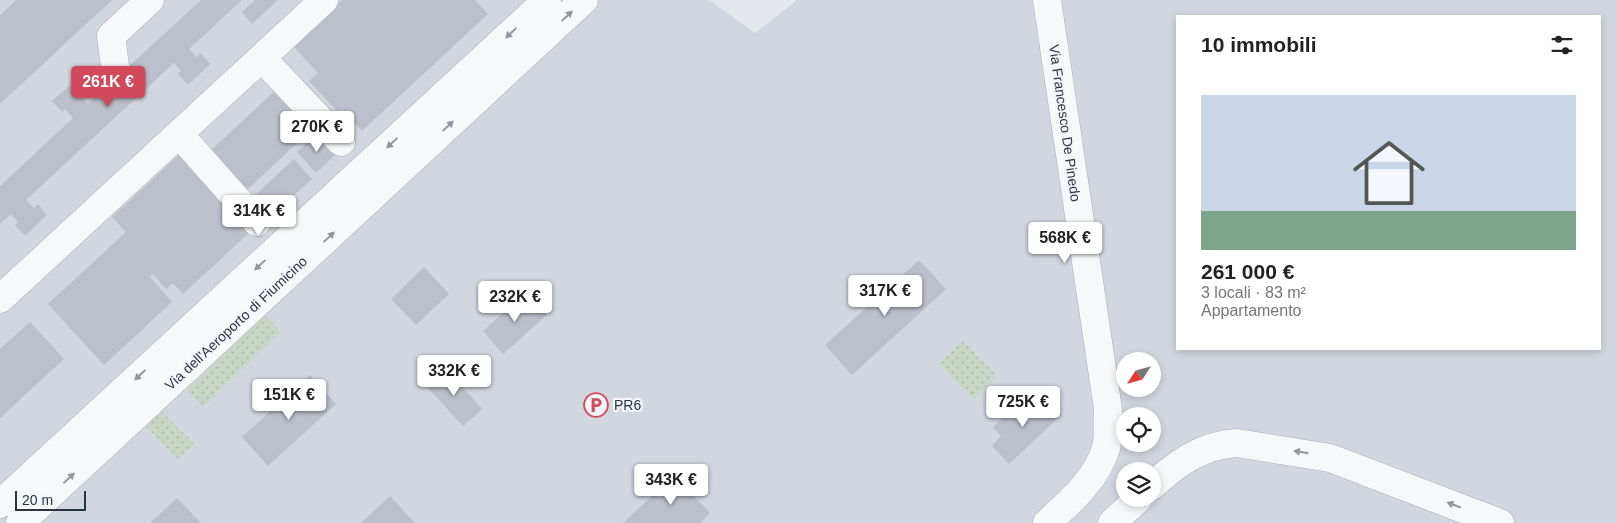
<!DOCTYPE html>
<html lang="it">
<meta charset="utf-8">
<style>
:root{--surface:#fff;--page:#f2f2f2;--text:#222;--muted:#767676;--line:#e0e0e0;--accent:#d1495b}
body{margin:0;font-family:Helvetica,sans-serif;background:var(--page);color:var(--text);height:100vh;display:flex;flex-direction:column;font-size:19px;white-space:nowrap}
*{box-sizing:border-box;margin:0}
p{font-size:16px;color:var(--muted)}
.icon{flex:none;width:28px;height:28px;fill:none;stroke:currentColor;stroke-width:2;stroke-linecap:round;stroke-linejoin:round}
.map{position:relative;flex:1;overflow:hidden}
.sheet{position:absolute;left:1176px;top:15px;width:425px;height:335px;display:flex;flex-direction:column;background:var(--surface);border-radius:0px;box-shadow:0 2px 8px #0003}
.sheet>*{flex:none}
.needle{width:32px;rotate:234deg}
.controls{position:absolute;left:1116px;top:352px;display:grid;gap:10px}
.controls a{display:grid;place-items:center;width:45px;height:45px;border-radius:50%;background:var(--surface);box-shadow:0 2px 8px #0003;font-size:25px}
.scale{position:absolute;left:15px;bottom:12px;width:71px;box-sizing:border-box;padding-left:5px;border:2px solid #2b3445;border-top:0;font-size:14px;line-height:18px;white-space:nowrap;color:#2b3445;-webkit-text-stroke:4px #f4f6f9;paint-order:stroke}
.price{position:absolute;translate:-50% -42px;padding:0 11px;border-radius:5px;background:#fff;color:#222;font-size:16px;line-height:32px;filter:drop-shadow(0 1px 2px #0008)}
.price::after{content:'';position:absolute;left:50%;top:30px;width:15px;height:11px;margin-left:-8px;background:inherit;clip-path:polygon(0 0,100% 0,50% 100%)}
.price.active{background:var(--accent);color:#fff}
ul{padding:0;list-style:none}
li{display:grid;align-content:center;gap:10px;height:265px;padding:0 25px}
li+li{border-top:1px solid var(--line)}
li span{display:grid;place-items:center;height:155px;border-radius:0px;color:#555}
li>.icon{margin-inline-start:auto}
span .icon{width:90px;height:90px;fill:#fffc;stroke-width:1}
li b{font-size:21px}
h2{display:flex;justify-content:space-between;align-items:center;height:60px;padding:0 25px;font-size:21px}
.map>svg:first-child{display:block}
.built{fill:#d2d6de;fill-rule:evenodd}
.grass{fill:url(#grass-dots)}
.building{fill:#bbc0ca}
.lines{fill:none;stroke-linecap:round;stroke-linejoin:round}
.minor-casing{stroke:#a9aeb7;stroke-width:29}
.minor{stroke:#f7f8fa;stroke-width:28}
.oneway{fill:#9196a0}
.labels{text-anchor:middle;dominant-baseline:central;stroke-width:4.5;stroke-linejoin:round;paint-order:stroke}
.street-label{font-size:14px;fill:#2b3445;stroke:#f4f6f9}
.poi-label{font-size:14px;fill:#2b3445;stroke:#f4f6f9;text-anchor:start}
</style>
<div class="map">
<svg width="1617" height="523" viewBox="0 0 1617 523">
<defs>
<pattern id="grass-dots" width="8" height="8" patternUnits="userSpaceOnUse" patternTransform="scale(1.25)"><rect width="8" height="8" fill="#c9d6c5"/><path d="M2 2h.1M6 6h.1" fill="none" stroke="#adb8ab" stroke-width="1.8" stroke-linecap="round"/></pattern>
</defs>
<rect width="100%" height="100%" fill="#e4e7ec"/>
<!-- built -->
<path class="built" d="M0 0H709L755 33 797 0H1617V523H0ZM1178 16H1600V349H1178ZM1125 361H1152V389H1125ZM1125 416H1152V444H1125ZM1125 471H1152V499H1125Z"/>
<!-- grass -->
<path class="grass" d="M265 315 281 332 203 407 187 390Z
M963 341 997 376 974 399 939 364Z
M157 407 194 444 178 459 142 422Z"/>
<!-- building -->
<path class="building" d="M16 0H112L0 104V15Z
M201 0H242L189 49 197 57 200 53 210 64 188 85 178 74 181 71 174 63 26 200 34 208 38 204 47 215 25 236 15 225 18 222 11 214 0 224V186L73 118 65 109 62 112 52 101 75 81 85 91 80 95 88 104Z
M255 0H278L252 24 242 12Z
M342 0H475L488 14 362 131 342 109 338 112 309 81 318 73 293 46Z
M277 89 313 128 247 190 211 150Z
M318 133 336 154 316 173 297 152Z
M180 154 251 231 183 294 173 283 166 289 153 274 150 277 172 302 104 365 48 304 126 232 112 217Z
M294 159 312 179 274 213 256 194Z
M919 260 946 289 852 375 825 345Z
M424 267 449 294 416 325 391 299Z
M526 292 547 315 503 354 483 331Z
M30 322 64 359 0 418V349Z
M445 368 482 409 463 426 426 386Z
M310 375 336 404 268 466 242 437Z
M1046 397 1062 414 1009 464 992 446 1001 436 993 427 1020 402 1031 413Z
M674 475 710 513 700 523H623Z
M390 496 415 523H361Z
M177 498 201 523H150Z"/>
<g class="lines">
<!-- minor casing -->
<g class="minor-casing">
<path id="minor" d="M1047 0 1108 409C1107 421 1109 436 1106 448 1097 479 1070 502 1047 523
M262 58 341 142
M115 66 111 36 150 0
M179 134 257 222
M0 299 324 0
M1152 486C1177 463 1202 445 1237 443L1330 458 1500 523
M0 504 547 0
M20 523 584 0
M1112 523 1138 499"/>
</g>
<!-- minor -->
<use href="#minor" class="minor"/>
</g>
<!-- one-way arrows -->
<defs><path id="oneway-solid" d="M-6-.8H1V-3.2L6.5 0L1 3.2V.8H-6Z" transform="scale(1.25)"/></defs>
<g class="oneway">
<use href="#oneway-solid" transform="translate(567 16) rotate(-43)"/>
<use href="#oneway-solid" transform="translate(511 33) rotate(137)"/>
<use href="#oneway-solid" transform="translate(448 126) rotate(-43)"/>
<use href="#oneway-solid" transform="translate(392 143) rotate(137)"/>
<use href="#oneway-solid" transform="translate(329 237) rotate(-43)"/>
<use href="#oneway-solid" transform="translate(260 265) rotate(137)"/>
<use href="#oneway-solid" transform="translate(140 375) rotate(137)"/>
<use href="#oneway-solid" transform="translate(1301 452) rotate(-171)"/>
<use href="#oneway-solid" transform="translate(69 478) rotate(-43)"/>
<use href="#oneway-solid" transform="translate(1454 505) rotate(-159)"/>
</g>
<!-- icons -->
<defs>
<g id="parking-ring" transform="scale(1.25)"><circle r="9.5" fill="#f4f6f9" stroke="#d1495b" stroke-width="1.5"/><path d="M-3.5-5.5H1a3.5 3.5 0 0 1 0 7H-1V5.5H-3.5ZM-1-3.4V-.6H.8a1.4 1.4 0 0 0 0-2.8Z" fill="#d1495b"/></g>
</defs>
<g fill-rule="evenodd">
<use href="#parking-ring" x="596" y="405"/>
</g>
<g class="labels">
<!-- street labels -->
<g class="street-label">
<text transform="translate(1065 123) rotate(82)">Via Francesco De Pinedo</text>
<text transform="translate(236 323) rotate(-43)">Via dell'Aeroporto di Fiumicino</text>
</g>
<!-- poi labels -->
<g class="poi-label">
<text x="614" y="405">PR6</text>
</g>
</g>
</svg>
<div class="controls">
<a><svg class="needle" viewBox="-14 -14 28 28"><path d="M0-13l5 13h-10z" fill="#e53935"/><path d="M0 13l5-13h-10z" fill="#767676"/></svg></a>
<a><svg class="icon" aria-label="locate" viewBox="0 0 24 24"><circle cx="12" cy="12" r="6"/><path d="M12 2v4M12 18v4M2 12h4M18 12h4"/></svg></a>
<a><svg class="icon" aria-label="layers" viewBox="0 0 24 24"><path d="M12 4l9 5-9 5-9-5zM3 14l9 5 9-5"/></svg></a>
</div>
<div class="scale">20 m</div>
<b class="price active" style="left:108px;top:108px">261K €</b>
<b class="price" style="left:317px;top:153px">270K €</b>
<b class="price" style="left:259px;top:237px">314K €</b>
<b class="price" style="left:1065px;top:264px">568K €</b>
<b class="price" style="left:885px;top:317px">317K €</b>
<b class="price" style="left:515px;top:323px">232K €</b>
<b class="price" style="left:454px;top:397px">332K €</b>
<b class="price" style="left:289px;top:421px">151K €</b>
<b class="price" style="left:1023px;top:428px">725K €</b>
<b class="price" style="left:671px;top:506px">343K €</b>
<section class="sheet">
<h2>10 immobili<svg class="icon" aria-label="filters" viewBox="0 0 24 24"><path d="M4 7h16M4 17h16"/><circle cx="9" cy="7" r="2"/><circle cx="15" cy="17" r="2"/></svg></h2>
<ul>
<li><span style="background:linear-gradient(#c9d6e8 75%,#7fa58c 0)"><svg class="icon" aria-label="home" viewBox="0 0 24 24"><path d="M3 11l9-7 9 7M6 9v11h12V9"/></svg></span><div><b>261 000 €</b><p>3 locali · 83 m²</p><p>Appartamento</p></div></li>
</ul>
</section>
</div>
